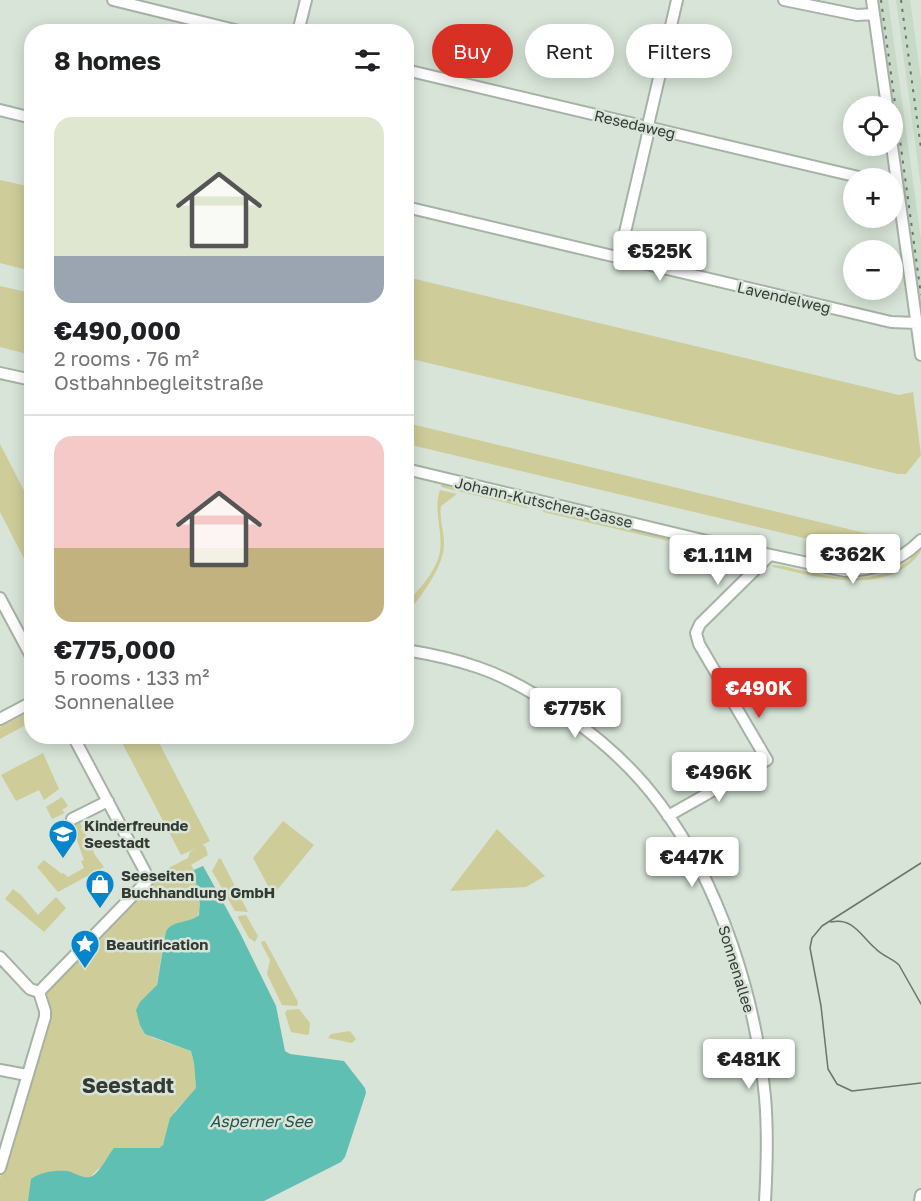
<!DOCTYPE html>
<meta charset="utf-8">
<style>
:root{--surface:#fff;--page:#f6f6f6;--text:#202124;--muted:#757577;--line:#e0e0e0;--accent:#d93025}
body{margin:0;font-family:"Golos Text",sans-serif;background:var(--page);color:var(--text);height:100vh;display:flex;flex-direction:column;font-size:22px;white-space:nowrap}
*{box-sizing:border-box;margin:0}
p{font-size:20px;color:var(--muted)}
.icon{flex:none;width:33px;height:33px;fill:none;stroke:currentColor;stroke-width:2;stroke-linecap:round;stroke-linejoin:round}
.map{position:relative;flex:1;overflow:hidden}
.sheet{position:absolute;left:24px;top:24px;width:390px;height:720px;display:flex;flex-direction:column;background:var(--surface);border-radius:24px;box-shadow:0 3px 15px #0003}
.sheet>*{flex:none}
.guide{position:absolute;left:432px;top:24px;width:399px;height:54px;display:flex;gap:12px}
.controls{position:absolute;left:843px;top:96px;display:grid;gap:12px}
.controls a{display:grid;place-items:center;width:60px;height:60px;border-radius:50%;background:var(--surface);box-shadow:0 3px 15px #0003;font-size:30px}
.price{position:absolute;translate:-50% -51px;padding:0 14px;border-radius:6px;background:#fff;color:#222;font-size:20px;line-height:39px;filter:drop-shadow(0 2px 3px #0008)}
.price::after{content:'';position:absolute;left:50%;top:36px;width:18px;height:14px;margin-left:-9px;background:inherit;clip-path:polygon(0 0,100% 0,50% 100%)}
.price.selected{background:var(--accent);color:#fff}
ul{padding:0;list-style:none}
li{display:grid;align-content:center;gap:12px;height:318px;padding:0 30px}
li+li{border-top:2px solid var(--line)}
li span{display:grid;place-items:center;height:186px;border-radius:18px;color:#555}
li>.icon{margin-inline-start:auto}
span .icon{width:108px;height:108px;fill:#fffc;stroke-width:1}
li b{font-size:26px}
h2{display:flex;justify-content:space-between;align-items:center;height:72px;padding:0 30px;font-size:26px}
.tag{padding:0 21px;border-radius:27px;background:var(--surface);box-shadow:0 3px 15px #0003;font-size:21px;line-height:54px}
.tag.selected{background:var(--accent);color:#fff}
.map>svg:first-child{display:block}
.built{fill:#c7d9c7}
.green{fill:#cecd99}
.water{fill:#5fbfb3}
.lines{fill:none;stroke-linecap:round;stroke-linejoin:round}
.minor-casing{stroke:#a6b2a6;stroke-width:14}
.minor{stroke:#fff;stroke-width:10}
.tram{stroke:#6c746c;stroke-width:1.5}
.rail{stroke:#6c746c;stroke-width:2;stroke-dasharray:3 6;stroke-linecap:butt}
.labels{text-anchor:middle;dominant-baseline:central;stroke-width:5;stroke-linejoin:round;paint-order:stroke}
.street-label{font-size:15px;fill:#343934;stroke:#d7e4d7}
.poi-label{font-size:15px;font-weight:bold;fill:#343934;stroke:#d7e4d7;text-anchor:start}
.water-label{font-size:16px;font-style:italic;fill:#27524d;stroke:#d7e4d7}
.district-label{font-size:21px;font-weight:bold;fill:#343934;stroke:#d7e4d7}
</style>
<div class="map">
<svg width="921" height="1201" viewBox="0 0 921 1201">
<rect width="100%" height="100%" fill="#d7e4d7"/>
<!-- built -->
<path class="built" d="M878 0H888L921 239V320Z
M896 0H910L921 80V187Z"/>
<!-- green -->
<path class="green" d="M0 180 31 187V271L0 263Z
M407 277 899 395 913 392 921 455 906 474H898L407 358Z
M0 286 31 293V355L0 347Z
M407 423 886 538C867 551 846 546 825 543L407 444Z
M0 444 31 504V572L0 512Z
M442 484 528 504 527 508 441 487Z
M440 490 457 494 441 506C439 519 444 530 444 543 445 565 421 597 407 613V603C419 589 437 571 440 551 443 530 433 511 440 490Z
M544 508 746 556 750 560 543 512Z
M921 551C890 598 817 577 773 567L772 565C783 565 794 569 804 571 842 580 878 584 911 559L910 556 915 552Z
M31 711V722L0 739V727Z
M119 737H156L210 841 202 845 205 846 208 855 191 865 194 870 203 866 218 893 203 897 200 911 196 918 166 930 157 982 151 1037 191 1051 194 1063 196 1088 192 1094 175 1111 163 1145 159 1148 152 1149 98 1169 90 1177H84L35 1201H0V1178L49 1015 44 994 151 884 153 876 188 858 190 852 197 848 181 855Z
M43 753 59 789 44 800 39 790 16 801 1 775Z
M62 797 68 806 62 810 65 813 52 819 46 807Z
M283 821 314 845 273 895 253 858Z
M80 822 82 827 80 830 83 829 95 855 104 867 58 892 37 867 44 860 62 874 63 873 68 877 84 868 81 861 84 860 72 826Z
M497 829 545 876 526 887 450 891Z
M219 858 221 859 248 912 235 911 212 871Z
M13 889 21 895 38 915 56 897 66 908 44 932 5 899Z
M246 915 258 936 255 942 249 938 238 918V916Z
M263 941H265L298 1002 297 1006 282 1005 267 974 270 960 261 943Z
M299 1009 310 1023 309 1034 307 1035 291 1032 285 1013 287 1010Z
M350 1031 356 1039 352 1043 328 1038 331 1034Z"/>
<!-- water -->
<path class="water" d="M203 866 240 933 276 1006 285 1051 290 1054 344 1061 365 1088 366 1093 345 1157 341 1162 264 1201H28L31 1179C40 1172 56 1170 67 1171 74 1172 82 1179 90 1177 100 1174 107 1156 114 1148H159L163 1145 170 1118 196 1088 194 1063 191 1051 145 1034 140 1025 136 1010 140 1002 157 985 166 931C175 919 189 924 199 915L200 904 194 870Z"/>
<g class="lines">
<!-- minor casing -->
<g class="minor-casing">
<path id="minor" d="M113 0 243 32
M784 0 857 15 874 14
M872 0 887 106
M298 32 306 0
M406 70 863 178
M0 110 32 118
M892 146 921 355
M406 207 891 322 917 323
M619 258 647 138 649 121 677 0
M0 373 32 380
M406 469 715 543 845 571C875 570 899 562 921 540
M0 598 32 658
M406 650C430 654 454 659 477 667 510 678 541 697 569 717 603 741 635 770 660 804 720 884 756 998 765 1097 768 1131 767 1166 765 1201
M0 719 32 702
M668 816 767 760 699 644 696 633 700 624 770 555
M72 819 108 801
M0 957 30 989 39 992
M39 992 149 879 73 736
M0 1070 27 1075
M0 1168 45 1017V1011L39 992
M920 1201 921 1195"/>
</g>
<!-- minor -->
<use href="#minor" class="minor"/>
<!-- tram -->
<path class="tram" d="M921 863 822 926 812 938 810 948 821 1006 828 1069 837 1084 852 1091 921 1083
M831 922C853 917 861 936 875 948 882 956 892 958 899 965L921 1004"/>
<!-- rail -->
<path class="rail" d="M881 0 921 295
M901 0 921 149"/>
</g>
<!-- icons -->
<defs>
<g id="school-pin" transform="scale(1.5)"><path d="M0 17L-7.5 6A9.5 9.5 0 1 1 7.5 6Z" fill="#0485cc" stroke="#d7e4d7"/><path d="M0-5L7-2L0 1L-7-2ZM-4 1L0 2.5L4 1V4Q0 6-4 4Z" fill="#fff"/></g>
<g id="shop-pin" transform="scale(1.5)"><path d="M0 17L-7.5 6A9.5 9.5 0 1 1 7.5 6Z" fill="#0485cc" stroke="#d7e4d7"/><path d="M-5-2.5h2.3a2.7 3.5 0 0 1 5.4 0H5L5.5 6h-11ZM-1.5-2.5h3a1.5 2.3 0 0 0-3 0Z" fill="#fff"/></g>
<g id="sight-pin" transform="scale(1.5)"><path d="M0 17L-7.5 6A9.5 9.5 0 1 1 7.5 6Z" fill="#0485cc" stroke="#d7e4d7"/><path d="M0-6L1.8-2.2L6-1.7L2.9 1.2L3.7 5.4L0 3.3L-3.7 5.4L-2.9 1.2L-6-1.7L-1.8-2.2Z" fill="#fff"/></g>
</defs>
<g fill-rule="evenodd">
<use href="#school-pin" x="63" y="834"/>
<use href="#shop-pin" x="100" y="884"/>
<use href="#sight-pin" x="85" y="944"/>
</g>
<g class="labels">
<!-- street labels -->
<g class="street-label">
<text transform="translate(635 124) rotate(13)">Resedaweg</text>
<text transform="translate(784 297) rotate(13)">Lavendelweg</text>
<text transform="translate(544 502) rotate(13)">Johann-Kutschera-Gasse</text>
<text transform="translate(737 969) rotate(73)">Sonnenallee</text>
</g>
<!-- poi labels -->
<g class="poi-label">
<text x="84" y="825">Kinderfreunde<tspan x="84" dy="17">Seestadt</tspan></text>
<text x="121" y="875">Seeseiten<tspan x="121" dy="17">Buchhandlung GmbH</tspan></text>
<text x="106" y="944">Beautification</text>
</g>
<!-- water labels -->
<g class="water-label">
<text x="261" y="1121">Asperner See</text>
</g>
<!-- district labels -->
<g class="district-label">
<text x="128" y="1085">Seestadt</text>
</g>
</g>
</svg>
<div class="controls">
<a><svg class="icon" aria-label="locate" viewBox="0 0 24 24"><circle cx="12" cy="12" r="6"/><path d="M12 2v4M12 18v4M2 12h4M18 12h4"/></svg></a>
<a>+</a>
<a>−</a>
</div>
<b class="price" style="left:660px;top:282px">€525K</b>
<b class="price" style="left:853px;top:585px">€362K</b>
<b class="price" style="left:718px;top:586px">€1.11M</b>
<b class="price selected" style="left:759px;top:719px">€490K</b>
<b class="price" style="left:575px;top:739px">€775K</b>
<b class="price" style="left:719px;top:803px">€496K</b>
<b class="price" style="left:692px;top:888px">€447K</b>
<b class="price" style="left:749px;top:1090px">€481K</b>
<div class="guide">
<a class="tag selected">Buy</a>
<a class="tag">Rent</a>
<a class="tag">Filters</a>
</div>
<section class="sheet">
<h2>8 homes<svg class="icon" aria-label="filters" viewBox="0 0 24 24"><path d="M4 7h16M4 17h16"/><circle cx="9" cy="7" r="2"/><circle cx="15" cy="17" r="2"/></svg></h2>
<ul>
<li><span style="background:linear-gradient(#dfe7d0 75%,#9aa5b1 0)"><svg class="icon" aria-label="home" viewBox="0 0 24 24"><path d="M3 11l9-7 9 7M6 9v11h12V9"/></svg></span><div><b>€490,000</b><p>2 rooms · 76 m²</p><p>Ostbahnbegleitstraße</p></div></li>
<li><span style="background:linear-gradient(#f6c9c9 60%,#c2b280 0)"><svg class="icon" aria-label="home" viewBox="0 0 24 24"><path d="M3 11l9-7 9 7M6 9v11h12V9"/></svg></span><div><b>€775,000</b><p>5 rooms · 133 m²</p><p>Sonnenallee</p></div></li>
</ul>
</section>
</div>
